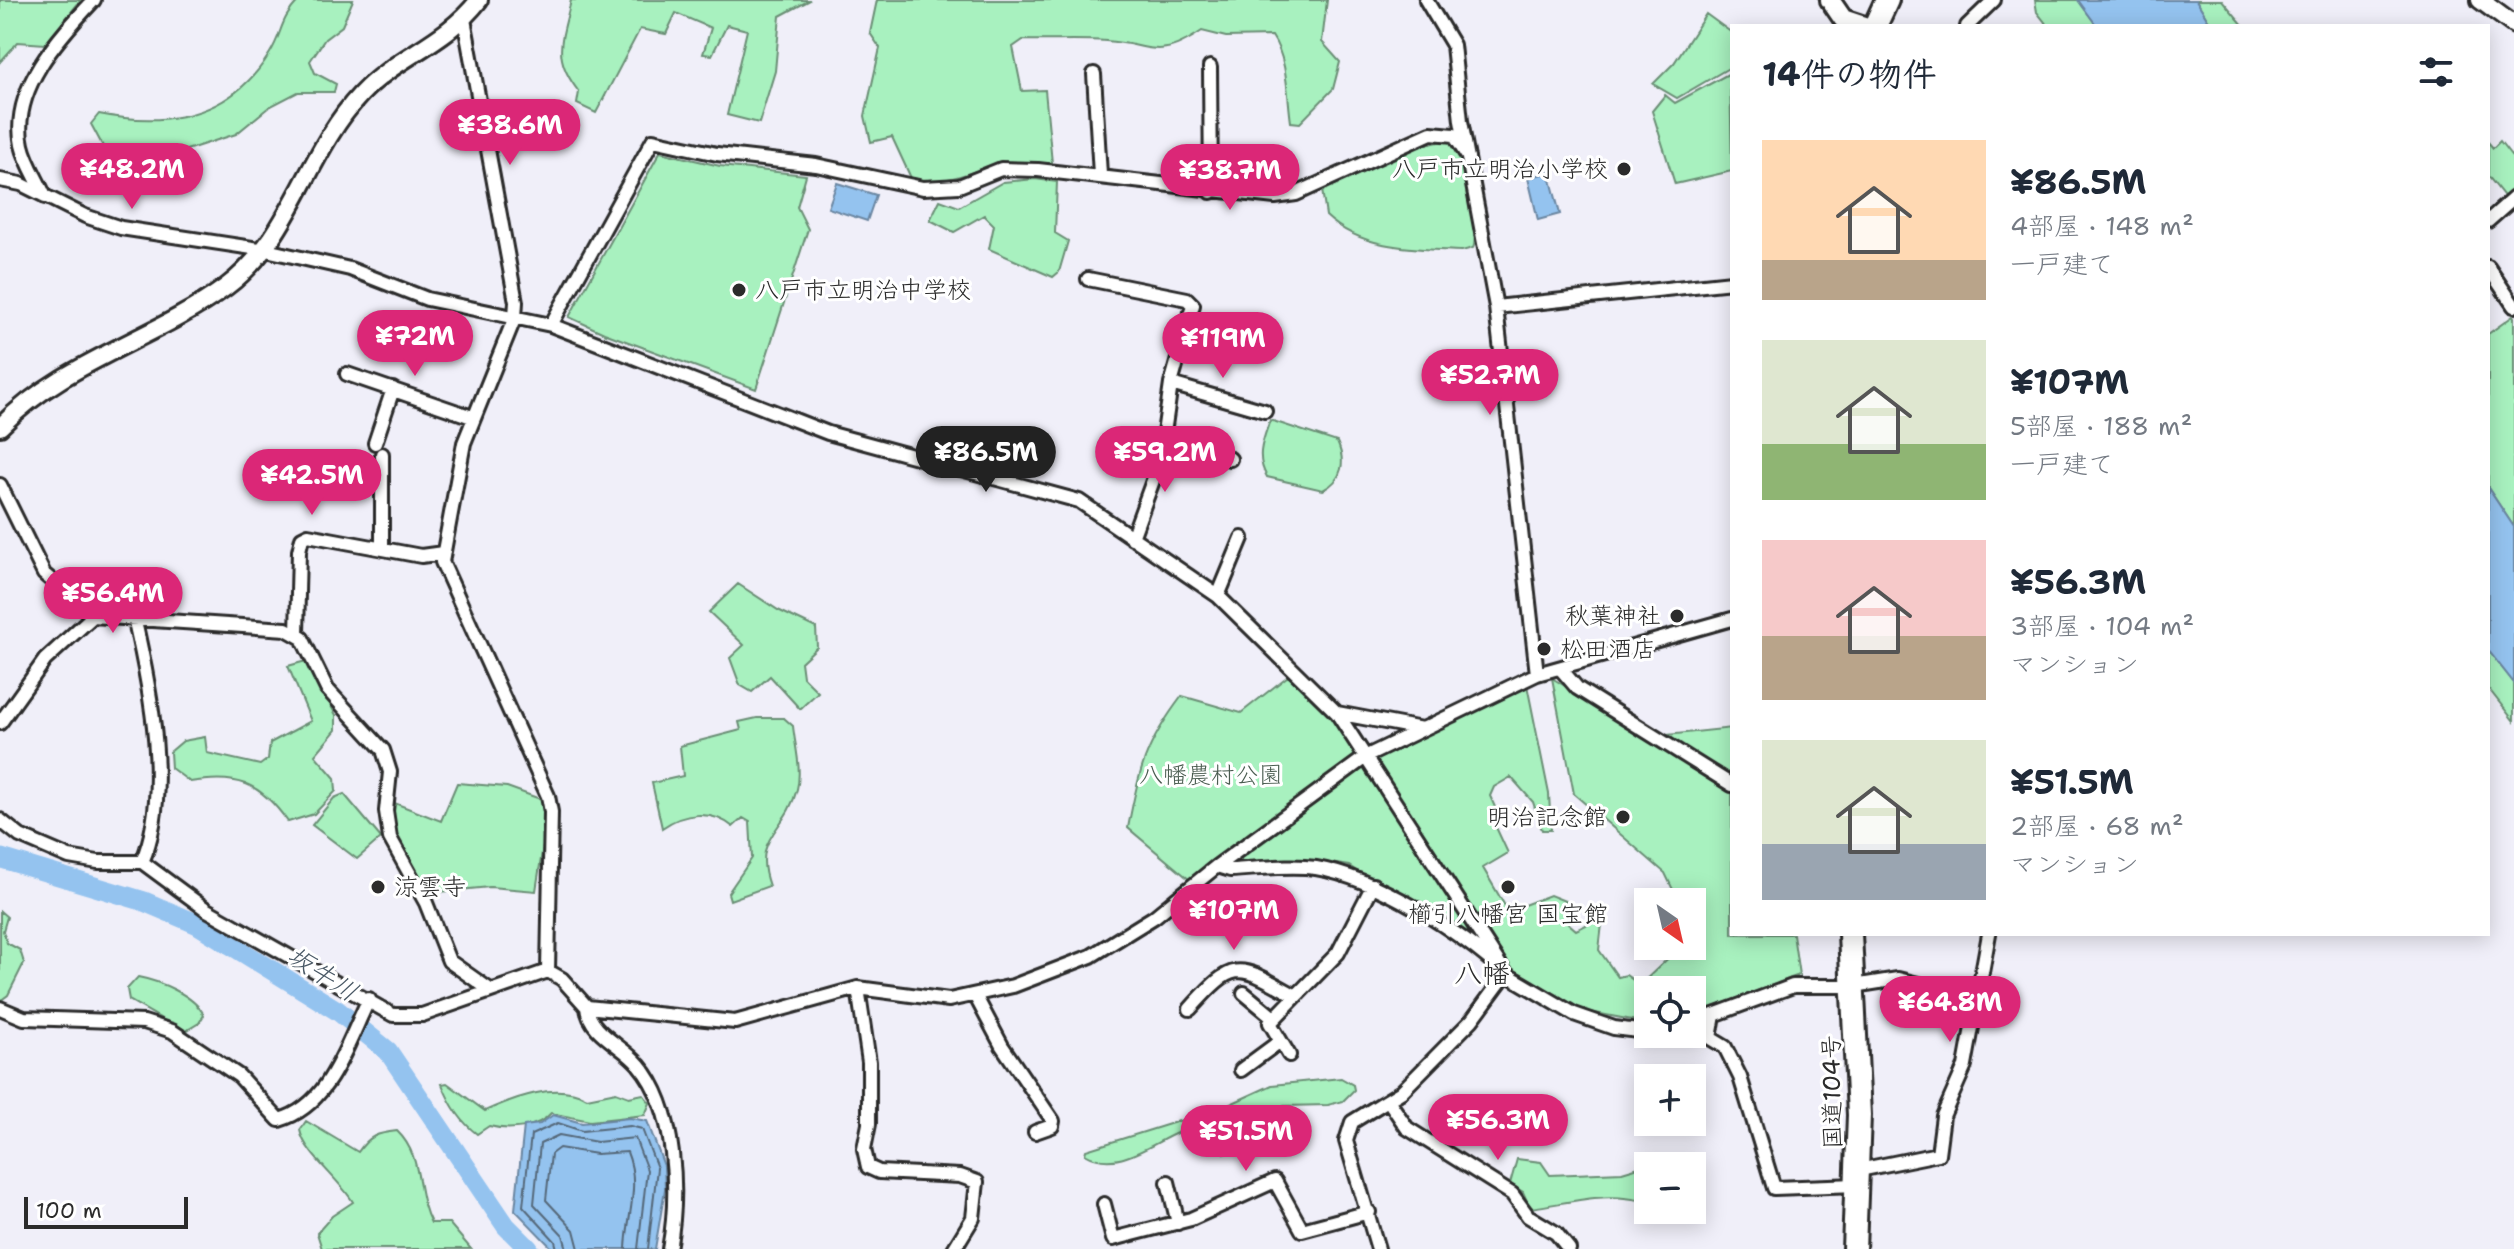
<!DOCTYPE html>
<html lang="ja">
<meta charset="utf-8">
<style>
:root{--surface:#fff;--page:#f6f6f7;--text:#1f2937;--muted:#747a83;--accent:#db2777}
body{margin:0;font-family:"Shantell Sans","Klee One",sans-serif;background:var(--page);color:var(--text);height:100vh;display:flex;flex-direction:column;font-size:30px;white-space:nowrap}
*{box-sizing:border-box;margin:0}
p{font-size:26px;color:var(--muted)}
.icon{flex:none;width:44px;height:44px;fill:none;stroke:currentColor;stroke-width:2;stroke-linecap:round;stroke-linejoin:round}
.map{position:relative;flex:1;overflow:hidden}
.panel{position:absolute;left:1730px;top:24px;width:760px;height:912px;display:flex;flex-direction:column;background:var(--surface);border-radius:0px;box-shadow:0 4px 20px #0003}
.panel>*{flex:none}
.needle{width:52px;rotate:146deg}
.controls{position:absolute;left:1634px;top:888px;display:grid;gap:16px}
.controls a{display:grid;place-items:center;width:72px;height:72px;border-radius:0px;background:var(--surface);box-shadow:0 4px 20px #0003;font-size:40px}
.scale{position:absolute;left:24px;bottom:20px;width:164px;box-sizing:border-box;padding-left:8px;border:4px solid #2b2b2b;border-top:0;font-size:22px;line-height:28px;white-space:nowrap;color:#2b2b2b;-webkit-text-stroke:6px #fff;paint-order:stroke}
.price{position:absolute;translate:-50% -68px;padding:0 18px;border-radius:28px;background:var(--accent);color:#fff;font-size:26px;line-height:52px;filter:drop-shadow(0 2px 4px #0008)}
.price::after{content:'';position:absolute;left:50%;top:48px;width:24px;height:18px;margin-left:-12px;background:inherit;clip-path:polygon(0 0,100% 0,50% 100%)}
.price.selected{background:#222;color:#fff}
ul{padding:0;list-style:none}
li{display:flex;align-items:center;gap:24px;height:200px;padding:0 32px}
li span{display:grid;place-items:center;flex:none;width:224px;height:160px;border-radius:0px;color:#555}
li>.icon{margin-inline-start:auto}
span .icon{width:96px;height:96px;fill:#fffc;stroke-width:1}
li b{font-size:34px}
h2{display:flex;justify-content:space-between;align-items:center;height:96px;padding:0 32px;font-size:34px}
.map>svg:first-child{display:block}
.green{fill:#a8f1bf;stroke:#6a8e75;stroke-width:2}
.water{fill:#94c3ef;stroke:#6a86a1;stroke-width:2}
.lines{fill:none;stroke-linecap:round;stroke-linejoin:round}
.shore{stroke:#556879;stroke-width:2}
.river{stroke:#94c3ef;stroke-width:20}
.minor-casing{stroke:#2b2b2b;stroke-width:18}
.tertiary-casing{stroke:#2b2b2b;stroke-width:22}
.secondary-casing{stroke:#2b2b2b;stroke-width:24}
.trunk-casing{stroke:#2b2b2b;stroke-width:28}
.minor{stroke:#fff;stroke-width:12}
.tertiary{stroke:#fff;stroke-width:16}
.secondary{stroke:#fff;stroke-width:18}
.trunk{stroke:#fff;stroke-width:22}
.poi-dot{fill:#2b2b2b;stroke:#fff;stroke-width:3}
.labels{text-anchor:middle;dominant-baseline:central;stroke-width:6;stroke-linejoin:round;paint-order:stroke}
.poi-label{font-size:24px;fill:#2b2b2b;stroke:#fff;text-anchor:end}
.park-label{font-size:24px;fill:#4a5c50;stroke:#fff}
.street-label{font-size:24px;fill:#2b2b2b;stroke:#fff}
.water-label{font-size:26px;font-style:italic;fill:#4a5966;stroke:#fff}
.quarter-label{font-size:28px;fill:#2b2b2b;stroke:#fff}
</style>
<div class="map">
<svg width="2514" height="1249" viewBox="0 0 2514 1249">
<rect width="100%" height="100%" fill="#f0eff9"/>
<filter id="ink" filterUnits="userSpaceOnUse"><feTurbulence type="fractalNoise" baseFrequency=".0125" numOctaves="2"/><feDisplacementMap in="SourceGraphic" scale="16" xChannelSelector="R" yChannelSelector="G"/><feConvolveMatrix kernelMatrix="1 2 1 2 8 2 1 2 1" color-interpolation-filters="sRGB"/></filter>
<g filter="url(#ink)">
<!-- green -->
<path class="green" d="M0 0H81L45 44 18 42 0 62Z
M299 0H353L342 26 325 39 310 61 315 73 336 84 334 92H298L269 107 236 134 149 162 107 154 91 124 99 114C168 128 231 117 270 53 283 32 279 21 299 0Z
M571 0H810L780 16 775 71 759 123 727 115 747 30 727 25 712 55 703 54 711 28 676 13 666 34 640 29 596 113 577 104 579 92C551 56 562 42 571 0Z
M877 0H1327L1322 42 1340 62 1333 89 1300 123 1291 122C1287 94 1288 60 1272 36L1226 37 1202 31C1156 62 1152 44 1106 41 1079 39 1051 41 1023 40L1013 47 1022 91 1045 90 1052 163C1036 163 1018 161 1002 164 965 171 953 186 911 178L892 137 871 142 865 116 880 48 870 33Z
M2035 0H2078L2097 26H2048L2037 12Z
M2196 0H2222L2244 26H2212Z
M1706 14 1732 33V66L1677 98 1653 84 1674 63Z
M1730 73 1732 171 1675 184 1652 111 1665 95 1675 103Z
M1447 140C1451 144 1456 150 1459 155 1465 167 1479 237 1473 248L1462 251C1416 249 1362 250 1326 216L1322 190 1329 185 1404 150Z
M2500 141 2514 159V194L2507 200 2488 176V142L2493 148Z
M660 152 720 166 806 175 797 207 808 229 756 389 604 333 569 317Z
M1035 179 1057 182 1055 233 1068 241 1059 272 1053 277 989 249 994 225 984 215 954 232 930 220 940 200 959 207 1003 182Z
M2513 316 2514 317V527L2488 488V334Z
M1270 420 1337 442C1346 461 1343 480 1323 490L1267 477C1255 457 1263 440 1270 420Z
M738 584 778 610 816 628 817 647 801 662 803 677 818 692 800 709 770 676 752 692 740 685 730 658 744 645 709 612Z
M2488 650 2514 683V721L2488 688Z
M306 661 336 715V730L315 755 335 778 336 791 314 814 288 822C260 782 237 774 190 782L171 768 170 752 183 741 205 737 207 753 260 765 268 759 270 743 311 721 288 666Z
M1288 676 1328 712 1358 755 1190 880 1128 828C1139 769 1145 745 1182 696L1241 713Z
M1552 678 1648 737 1732 728V934H1793L1799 975 1692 1015V990H1648V1023L1585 1011 1545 997 1349 866 1310 860 1237 864 1241 855 1359 767 1527 685 1549 794 1551 830H1542L1533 802 1511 777 1494 787 1490 796 1498 814 1494 823 1508 853 1483 868 1508 911 1550 895 1580 907 1568 923 1576 930 1594 921 1602 924 1599 950 1618 977 1626 975 1640 985 1681 946H1692V902H1675L1677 898 1665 873 1574 794Z
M757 718H784L793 726C795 746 802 769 797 789 786 832 751 836 769 886L730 900 728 893 752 858 750 822 743 818 733 827C711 809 683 813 662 828L652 783 683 776 680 746 741 730 739 722Z
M457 783 507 787 543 800 544 839 536 891 490 887 429 893 395 832 392 802 441 821Z
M344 794 381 838 357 859 312 825 334 798Z
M0 911 7 917 3 931 7 943 20 950 24 963 8 995 0 1001Z
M138 977C159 981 194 995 204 1015L199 1023 184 1032 129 1000 127 989Z
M1341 1078 1353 1085 1354 1090 1343 1101 1328 1105 1284 1106 1288 1130 1224 1154 1220 1133 1209 1125C1199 1127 1188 1128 1179 1132 1150 1144 1117 1173 1085 1154L1086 1150 1224 1107 1272 1085Z
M447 1083 485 1111C514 1098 556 1081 587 1098L616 1092 629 1097 643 1094 650 1103 645 1115 590 1121 551 1113C538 1129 508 1131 489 1126L477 1134C461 1122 449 1102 442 1084Z
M306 1121 358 1152C369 1136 377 1133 397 1131 424 1157 415 1193 431 1223H449L471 1249H322L317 1233 332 1216 353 1202C339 1179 304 1153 300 1130Z
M1517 1159 1541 1162 1550 1175 1622 1172 1659 1161 1662 1166H1648V1202C1603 1191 1575 1202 1530 1208L1523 1192 1510 1184Z"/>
<!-- water -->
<path class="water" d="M2078 0H2196L2212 26H2097Z
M1549 172 1560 214 1538 220 1528 178Z
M837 183 876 195 867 221 828 208Z
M2488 488 2514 527V683L2488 650Z
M553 1115 582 1123 630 1118 647 1121 664 1166 665 1189 655 1249H553L515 1210 524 1126 540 1124Z"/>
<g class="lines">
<!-- shore -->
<path class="shore" d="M557 1249 555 1241 523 1206 531 1135 558 1123 582 1131 630 1126 642 1129 657 1168 648 1249
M567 1249 563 1235 534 1204 540 1144 559 1135 597 1142 635 1138 647 1170 638 1249
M579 1249 574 1230 546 1200 551 1154 559 1148 596 1154 627 1152C641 1186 627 1214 626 1249"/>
<!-- river -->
<path class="river" d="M0 858 143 901 197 924 338 1011 388 1051 506 1226 529 1249"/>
<!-- minor casing -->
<g class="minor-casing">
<path id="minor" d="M1426 0 1453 45 1461 121 1496 307 1537 674
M464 19 516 302 515 317 464 443 442 562 548 796 551 812 548 971
M1967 26 1994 0
M1210 67 1211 192
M1094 74 1100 175
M0 180 21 184 85 216 121 228 266 250 350 269 427 299 551 325 828 433 1079 501 1218 596 1337 713 1506 974 1574 1014 1614 1028 1663 1034
M45 197C38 180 26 163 22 145 10 90 59 37 94 0
M2488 221 2514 198
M2488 267 2514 306
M1088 279 1187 299 1193 305 1171 384 1163 440 1230 459
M1496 307 1732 282
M551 325 653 140 717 154 816 165 923 188 959 186 1001 169 1038 170 1275 197 1296 194 1431 133 1454 135 1468 157
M347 374 472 417
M1171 384 1265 411
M375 443 393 389
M0 485 44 574 93 616 286 629 302 638 327 689 383 750 390 772 386 811 390 838 426 903 449 961 490 990
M1132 538 1167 442
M382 548V454
M1218 596 1242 538
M134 617C150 687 172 794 142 862
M297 634 299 551 302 538 308 535 421 556 443 553
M1560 668 1577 688 1732 785
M1337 713 1422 729
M0 723 45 660 93 616
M0 820 20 836 69 857 98 862H142L207 910 393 1015H422L548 971 562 979 587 1007 735 1022 858 988 949 1000 1013 986 1091 956 1154 917 1217 866 1367 756 1537 674 1732 619
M1217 866 1230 870C1257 869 1288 864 1316 868 1377 878 1461 932 1506 974L1472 1020 1401 1092 1352 1122 1346 1141 1378 1249
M858 988 869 1062V1124L864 1149 868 1167 879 1172 960 1176 977 1182 973 1218 954 1249
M1244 993 1274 1018
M976 997 1002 1046 1053 1121 1052 1126 1035 1132
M587 1007C589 1033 624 1046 639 1065 677 1109 679 1195 669 1249
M0 1008 24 1018 144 1022 172 1031 239 1076 279 1120C330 1106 347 1043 369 999
M1190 1009C1235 959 1237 963 1294 995
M1714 1015 1710 1038 1725 1047 1740 1077 1774 1188 1857 1185
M1692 1023 1793 986H1854L1898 979 1926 986 1954 998 1973 1013
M1289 1055 1270 1023 1338 953 1373 885
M1241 1070 1279 1042
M1388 1100 1407 1128 1512 1194 1528 1216 1556 1233 1569 1249
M1859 1170 1938 1154 1943 1116 1965 1066 1989 934
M1168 1182 1178 1223
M1104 1204 1113 1239 1191 1219 1275 1181 1302 1230 1369 1212"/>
</g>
<!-- tertiary casing -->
<g class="tertiary-casing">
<path id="tertiary" d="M2480 0 2514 25
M0 427C64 361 154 340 226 287 293 237 306 152 361 94 397 56 445 44 479 0"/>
</g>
<!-- secondary casing -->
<g class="secondary-casing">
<path id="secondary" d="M1830 0 1843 19 1864 26"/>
</g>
<!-- trunk casing -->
<g class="trunk-casing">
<path id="trunk" d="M1875 26 1887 0
M1850 934 1859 1115 1854 1249"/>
</g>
<!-- minor -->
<use href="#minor" class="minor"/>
<!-- tertiary -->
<use href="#tertiary" class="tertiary"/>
<!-- secondary -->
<use href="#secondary" class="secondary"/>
<!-- trunk -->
<use href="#trunk" class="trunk"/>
</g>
</g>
<!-- markers -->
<g class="poi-dot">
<circle cx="1624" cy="169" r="8"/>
<circle cx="739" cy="290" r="8"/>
<circle cx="1677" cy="616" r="8"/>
<circle cx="1544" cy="649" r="8"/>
<circle cx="1623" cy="817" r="8"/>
<circle cx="378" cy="887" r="8"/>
<circle cx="1508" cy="887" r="8"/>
</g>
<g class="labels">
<!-- poi labels -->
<g class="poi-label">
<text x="1608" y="169">八戸市立明治小学校</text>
<text x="755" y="290" text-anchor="start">八戸市立明治中学校</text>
<text x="1661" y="616">秋葉神社</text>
<text x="1560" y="649" text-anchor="start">松田酒店</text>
<text x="1607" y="817">明治記念館</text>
<text x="394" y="887" text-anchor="start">涼雲寺</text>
<text x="1508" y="914" text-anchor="middle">櫛引八幡宮 国宝館</text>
</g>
<!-- park labels -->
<g class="park-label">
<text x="1211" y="775">八幡農村公園</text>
</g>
<!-- street labels -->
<g class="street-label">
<text transform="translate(1832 1092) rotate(-91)">国道104号</text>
</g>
<!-- water labels -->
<g class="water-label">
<text transform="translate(323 973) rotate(33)">坂牛川</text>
</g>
<!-- quarter labels -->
<g class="quarter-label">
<text x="1482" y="973">八幡</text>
</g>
</g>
</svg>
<div class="controls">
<a><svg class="needle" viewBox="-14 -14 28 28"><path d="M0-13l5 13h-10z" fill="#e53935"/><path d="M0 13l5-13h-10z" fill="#747a83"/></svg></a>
<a><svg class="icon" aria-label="locate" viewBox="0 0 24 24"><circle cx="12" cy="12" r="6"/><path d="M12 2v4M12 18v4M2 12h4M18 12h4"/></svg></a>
<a>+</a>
<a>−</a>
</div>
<div class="scale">100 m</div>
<b class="price" style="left:510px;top:167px">¥38.6M</b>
<b class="price" style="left:132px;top:211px">¥48.2M</b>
<b class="price" style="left:1230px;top:212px">¥38.7M</b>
<b class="price" style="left:415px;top:378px">¥72M</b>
<b class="price" style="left:1223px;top:380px">¥119M</b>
<b class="price" style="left:1490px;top:417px">¥52.7M</b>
<b class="price selected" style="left:986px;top:494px">¥86.5M</b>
<b class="price" style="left:1165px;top:494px">¥59.2M</b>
<b class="price" style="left:312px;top:517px">¥42.5M</b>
<b class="price" style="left:113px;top:635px">¥56.4M</b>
<b class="price" style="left:1234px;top:952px">¥107M</b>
<b class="price" style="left:1950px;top:1044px">¥64.8M</b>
<b class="price" style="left:1498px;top:1162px">¥56.3M</b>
<b class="price" style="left:1246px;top:1173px">¥51.5M</b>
<section class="panel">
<h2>14件の物件<svg class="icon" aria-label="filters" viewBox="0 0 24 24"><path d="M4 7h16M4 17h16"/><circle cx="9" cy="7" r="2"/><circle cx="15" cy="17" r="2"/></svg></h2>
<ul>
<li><span style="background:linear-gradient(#ffd9b3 75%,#b9a48a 0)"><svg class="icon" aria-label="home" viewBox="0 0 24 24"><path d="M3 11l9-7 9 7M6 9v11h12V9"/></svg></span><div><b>¥86.5M</b><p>4部屋 · 148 m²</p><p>一戸建て</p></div></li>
<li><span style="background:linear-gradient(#dfe7d0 65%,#8fb573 0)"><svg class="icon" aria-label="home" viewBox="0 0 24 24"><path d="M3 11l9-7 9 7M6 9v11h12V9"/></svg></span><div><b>¥107M</b><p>5部屋 · 188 m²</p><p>一戸建て</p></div></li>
<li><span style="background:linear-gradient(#f6c9c9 60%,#b9a48a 0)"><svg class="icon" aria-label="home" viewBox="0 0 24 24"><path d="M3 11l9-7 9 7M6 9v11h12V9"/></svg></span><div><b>¥56.3M</b><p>3部屋 · 104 m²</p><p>マンション</p></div></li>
<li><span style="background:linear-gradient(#dfe7d0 65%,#9aa5b1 0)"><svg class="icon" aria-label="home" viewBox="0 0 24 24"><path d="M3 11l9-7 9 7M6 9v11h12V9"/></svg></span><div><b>¥51.5M</b><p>2部屋 · 68 m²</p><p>マンション</p></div></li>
</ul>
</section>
</div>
